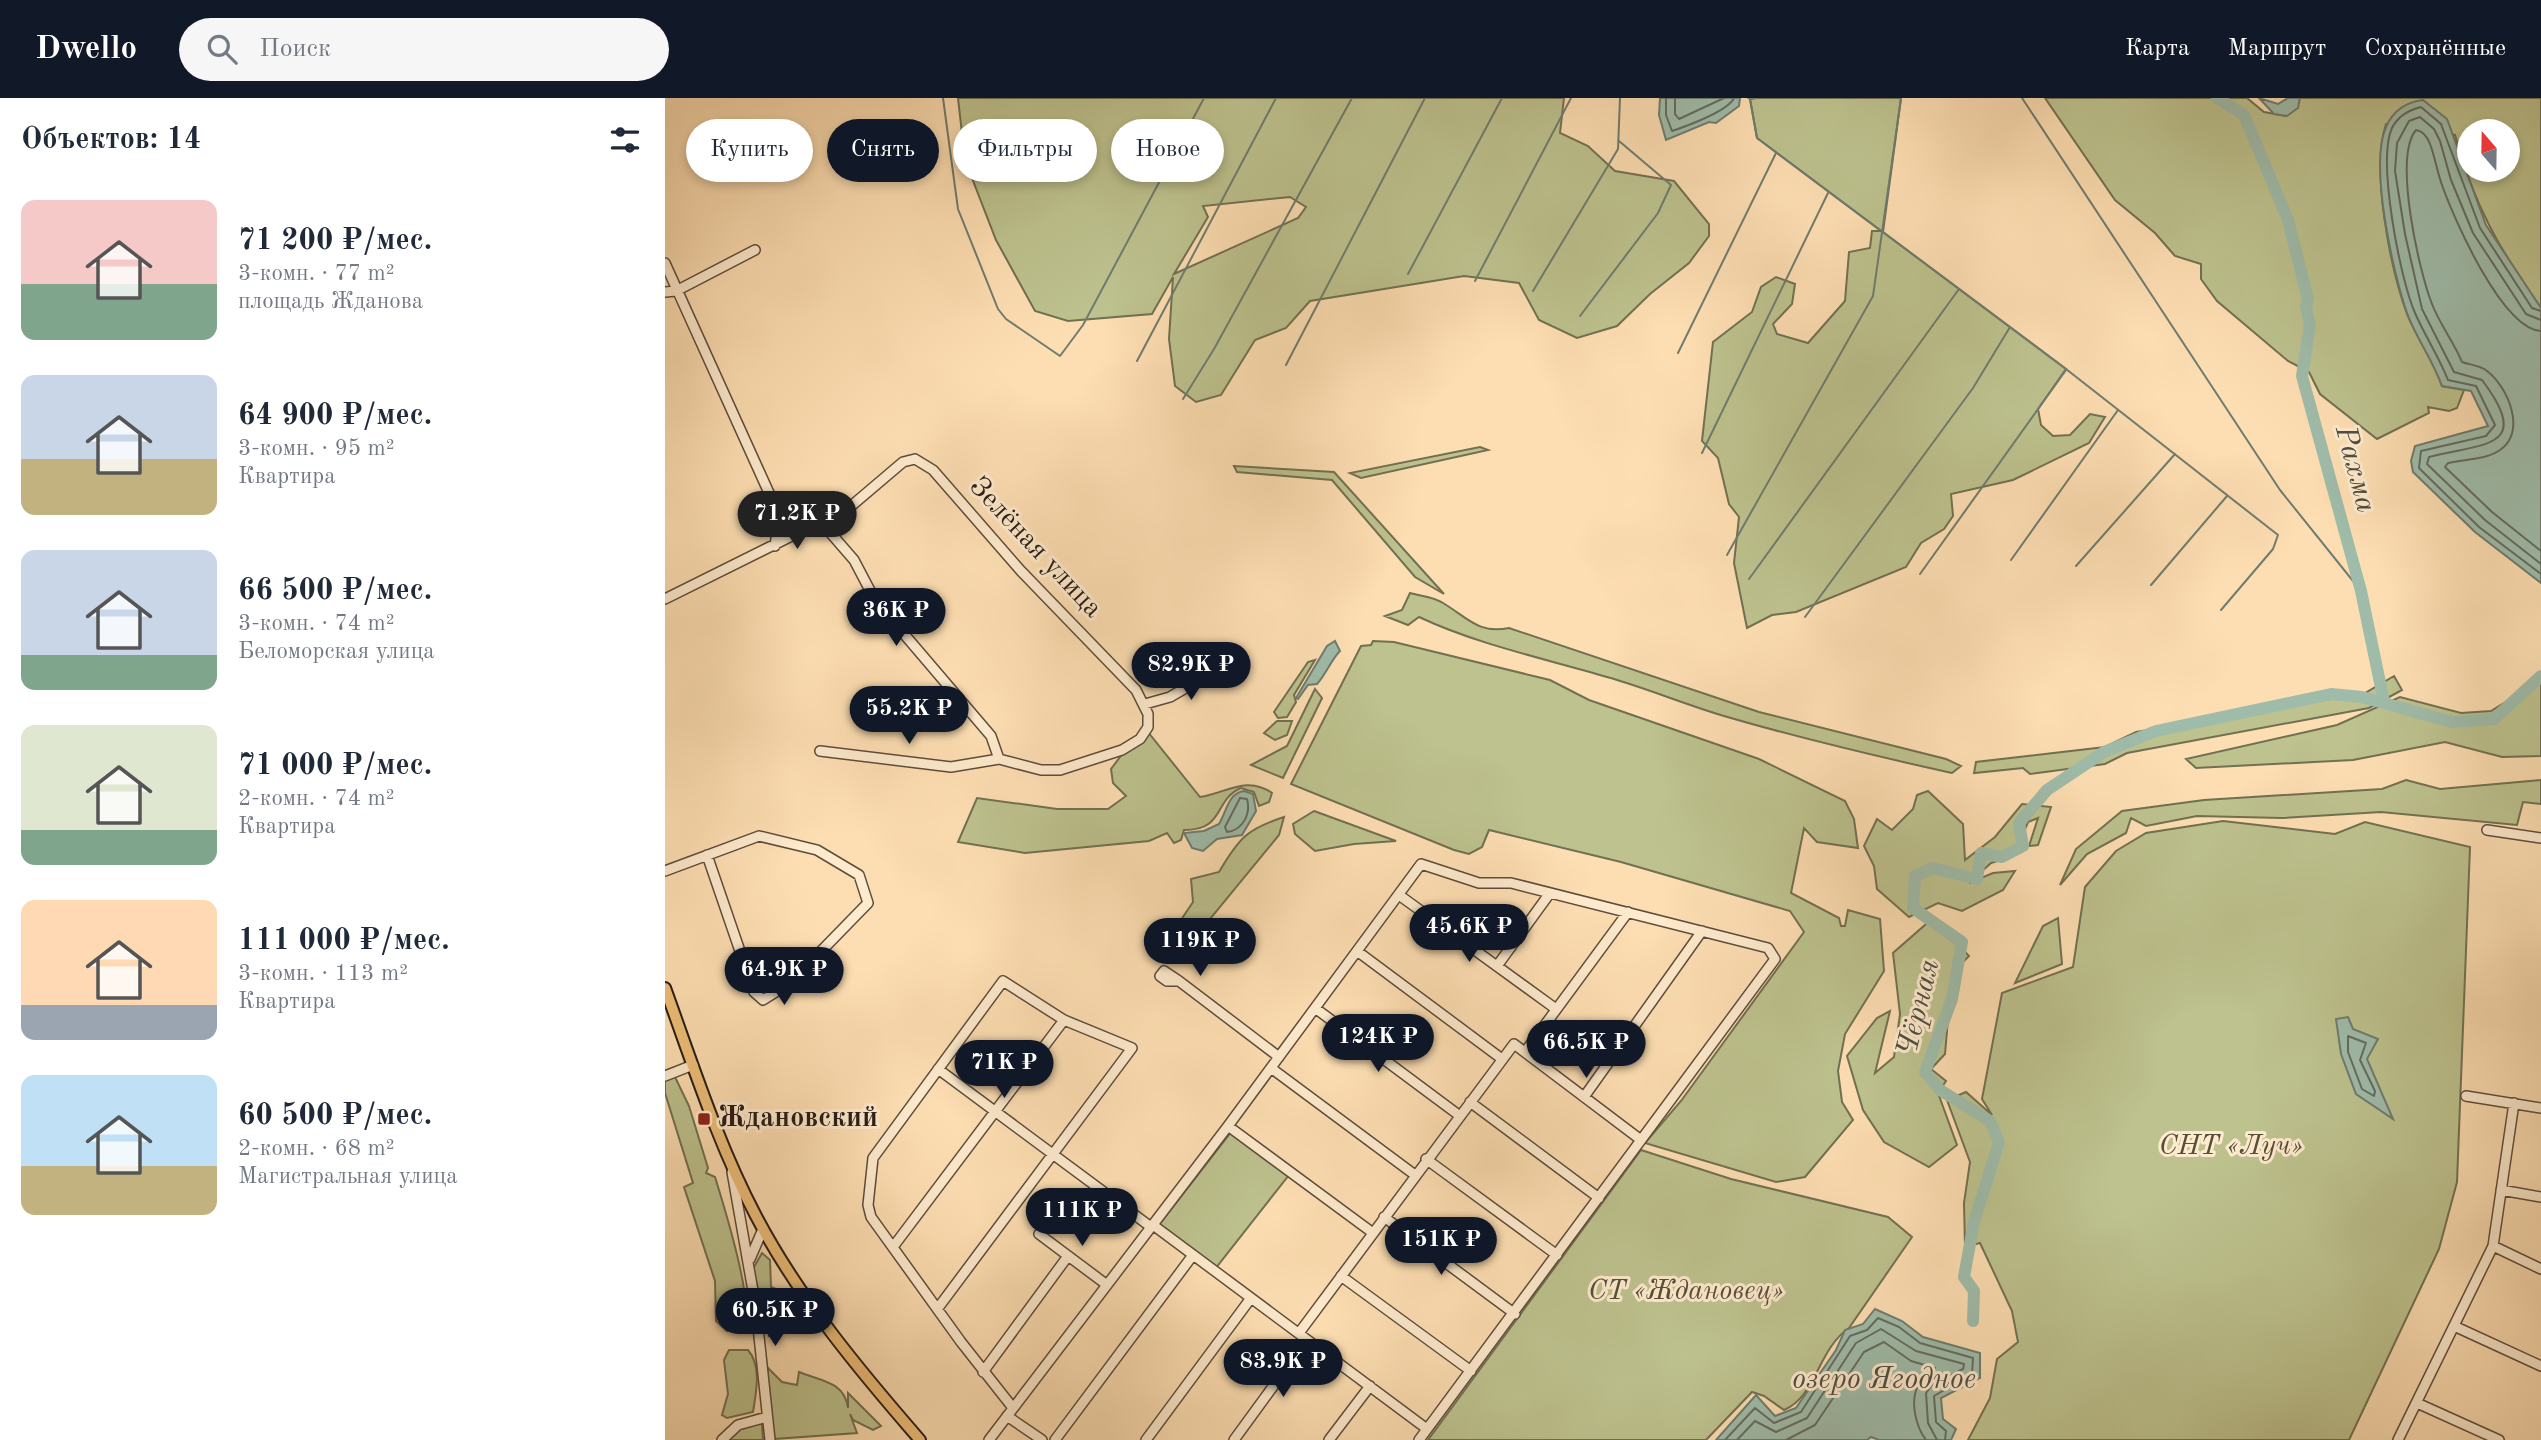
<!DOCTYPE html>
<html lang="ru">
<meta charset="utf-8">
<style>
:root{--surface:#fff;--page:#f6f6f7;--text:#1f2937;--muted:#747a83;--accent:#111827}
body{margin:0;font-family:"Old Standard TT",serif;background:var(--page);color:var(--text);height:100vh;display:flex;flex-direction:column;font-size:26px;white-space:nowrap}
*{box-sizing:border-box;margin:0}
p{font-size:23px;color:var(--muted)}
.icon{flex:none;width:38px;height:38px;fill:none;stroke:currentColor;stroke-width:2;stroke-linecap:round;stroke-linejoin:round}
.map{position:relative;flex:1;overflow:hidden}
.drawer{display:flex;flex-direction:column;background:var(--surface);width:665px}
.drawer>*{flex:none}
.top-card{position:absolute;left:21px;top:21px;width:665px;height:63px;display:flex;gap:14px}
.needle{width:46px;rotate:340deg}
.fabs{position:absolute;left:1792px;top:21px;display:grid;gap:14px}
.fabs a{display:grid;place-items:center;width:63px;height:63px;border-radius:50%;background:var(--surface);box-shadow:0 4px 10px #0003;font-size:35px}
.price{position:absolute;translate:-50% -60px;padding:0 16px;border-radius:24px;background:var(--accent);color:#fff;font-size:23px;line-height:46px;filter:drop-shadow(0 2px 4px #0008)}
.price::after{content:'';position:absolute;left:50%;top:42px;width:21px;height:16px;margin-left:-10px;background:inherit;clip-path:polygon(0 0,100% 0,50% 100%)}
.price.current{background:#222;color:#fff}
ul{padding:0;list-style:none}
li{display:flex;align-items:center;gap:21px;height:175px;padding:0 21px}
li span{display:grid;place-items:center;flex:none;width:196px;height:140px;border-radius:14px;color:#555}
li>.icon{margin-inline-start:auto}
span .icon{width:84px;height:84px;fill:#fffc;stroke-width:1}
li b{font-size:30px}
h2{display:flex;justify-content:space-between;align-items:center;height:84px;padding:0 21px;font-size:30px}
.chip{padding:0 24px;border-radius:32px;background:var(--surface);box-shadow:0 4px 10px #0003;font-size:24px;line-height:63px}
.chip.current{background:var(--accent);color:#fff}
header{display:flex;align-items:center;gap:42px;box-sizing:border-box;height:98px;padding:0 35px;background:var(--accent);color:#fff}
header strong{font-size:33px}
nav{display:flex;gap:38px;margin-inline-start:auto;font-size:24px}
.search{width:490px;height:63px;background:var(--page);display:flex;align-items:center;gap:18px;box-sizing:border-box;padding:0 24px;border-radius:38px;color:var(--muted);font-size:26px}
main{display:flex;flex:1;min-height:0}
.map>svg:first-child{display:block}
.green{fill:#bdc28e;stroke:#727052;stroke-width:2;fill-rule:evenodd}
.water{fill:#9fbcaa;stroke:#6f7c6f;stroke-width:2}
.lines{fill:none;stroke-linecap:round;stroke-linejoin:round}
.shore{stroke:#646c60;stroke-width:2}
.stream{stroke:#6f7c6f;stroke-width:2}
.river{stroke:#9fbcaa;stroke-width:12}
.minor-casing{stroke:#5d4d3d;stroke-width:12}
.major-casing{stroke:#281d16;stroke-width:14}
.minor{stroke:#feeacd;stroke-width:9}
.major{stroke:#eebf79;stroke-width:10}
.poi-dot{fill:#8f2418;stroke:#feeacd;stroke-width:2.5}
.labels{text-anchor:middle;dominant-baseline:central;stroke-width:6;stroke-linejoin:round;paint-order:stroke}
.street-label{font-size:28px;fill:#281d16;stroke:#feeacd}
.poi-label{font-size:28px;font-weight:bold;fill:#281d16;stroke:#feeacd;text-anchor:start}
.park-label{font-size:28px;font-style:italic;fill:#554f3a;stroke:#feeacd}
.water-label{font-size:30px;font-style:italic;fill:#4c4d42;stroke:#feeacd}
</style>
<header>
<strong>Dwello</strong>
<div class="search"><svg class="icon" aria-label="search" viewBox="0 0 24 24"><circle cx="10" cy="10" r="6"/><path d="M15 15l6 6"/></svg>Поиск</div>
<nav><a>Карта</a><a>Маршрут</a><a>Сохранённые</a></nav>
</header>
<main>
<section class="drawer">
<h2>Объектов: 14<svg class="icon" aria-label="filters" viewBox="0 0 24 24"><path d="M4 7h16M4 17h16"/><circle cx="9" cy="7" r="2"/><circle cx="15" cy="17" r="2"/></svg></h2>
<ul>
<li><span style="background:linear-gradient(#f6c9c9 60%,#7fa58c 0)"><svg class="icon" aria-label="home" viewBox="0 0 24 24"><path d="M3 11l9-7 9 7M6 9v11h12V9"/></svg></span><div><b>71 200 ₽/мес.</b><p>3-комн. · 77 m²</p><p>площадь Жданова</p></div></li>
<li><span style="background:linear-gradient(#c9d6e8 60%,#c2b280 0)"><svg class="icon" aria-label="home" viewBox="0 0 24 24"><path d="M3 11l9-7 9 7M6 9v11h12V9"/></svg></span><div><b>64 900 ₽/мес.</b><p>3-комн. · 95 m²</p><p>Квартира</p></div></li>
<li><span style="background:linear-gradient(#c9d6e8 75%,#7fa58c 0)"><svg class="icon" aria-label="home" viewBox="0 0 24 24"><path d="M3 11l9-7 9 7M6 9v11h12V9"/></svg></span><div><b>66 500 ₽/мес.</b><p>3-комн. · 74 m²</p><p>Беломорская улица</p></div></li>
<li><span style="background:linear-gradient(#dfe7d0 75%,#7fa58c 0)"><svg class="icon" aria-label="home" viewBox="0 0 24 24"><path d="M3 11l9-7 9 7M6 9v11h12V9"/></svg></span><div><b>71 000 ₽/мес.</b><p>2-комн. · 74 m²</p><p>Квартира</p></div></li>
<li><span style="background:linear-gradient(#ffd9b3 75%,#9aa5b1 0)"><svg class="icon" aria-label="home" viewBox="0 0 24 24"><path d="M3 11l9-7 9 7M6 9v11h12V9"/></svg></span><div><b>111 000 ₽/мес.</b><p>3-комн. · 113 m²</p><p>Квартира</p></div></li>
<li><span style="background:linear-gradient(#bfe0f5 65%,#c2b280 0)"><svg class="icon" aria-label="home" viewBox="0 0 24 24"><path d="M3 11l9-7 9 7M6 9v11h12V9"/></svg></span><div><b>60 500 ₽/мес.</b><p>2-комн. · 68 m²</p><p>Магистральная улица</p></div></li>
</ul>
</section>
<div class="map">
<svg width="1876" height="1342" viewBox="0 0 1876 1342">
<rect width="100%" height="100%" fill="#fddeb2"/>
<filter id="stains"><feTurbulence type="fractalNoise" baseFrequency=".00286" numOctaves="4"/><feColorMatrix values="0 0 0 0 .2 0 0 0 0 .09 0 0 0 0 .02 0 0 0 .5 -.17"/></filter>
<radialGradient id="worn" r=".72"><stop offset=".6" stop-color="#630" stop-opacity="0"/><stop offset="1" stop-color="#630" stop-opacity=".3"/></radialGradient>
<!-- green -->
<path class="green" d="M293 0H899L895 35 923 48 950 73 1009 83 1044 126V138L1024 165 985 196 952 228 912 240 874 222 854 185 799 178 645 203 621 230 590 242 556 297 531 304 510 288 504 241 508 179 487 216 403 223 370 213 331 142 300 62ZM625 99 641 109 633 120 509 176 543 119 538 108Z
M1092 0H1236L1218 134 1401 271 1373 311 1376 327 1388 338 1405 337 1425 316 1440 319 1424 345 1348 382 1286 396 1288 418 1279 431 1256 445 1241 469 1131 514 1107 517 1082 530 1069 465 1074 419 1064 406 1053 360 1037 343 1048 244 1087 214 1096 189 1111 179 1130 186 1127 206 1108 226 1112 236 1143 245 1180 203 1184 154 1205 150 1207 133H1216L1092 40 1085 1Z
M1380 0H1582L1599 14 1621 18 1635 0H1876V210C1835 153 1808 105 1790 37L1721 26C1706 73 1725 169 1742 216 1752 241 1768 262 1777 288L1799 292 1792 310 1784 313 1763 309 1764 315 1712 341 1655 296 1644 274 1623 263 1552 203 1536 181V166L1510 158 1490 135 1450 102ZM1804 33H1843V72H1804Z
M815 349 823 352 696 380 685 375Z
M569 368 669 374 779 496 750 479 667 382 572 374Z
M745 495C755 498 770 499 778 505 803 520 813 536 844 530L1094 614 1281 661 1296 668 1287 675C1210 658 1134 640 1059 618 1019 606 981 590 942 579 878 560 814 547 754 519L743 527 720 518 737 512Z
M708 543 729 544 885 582 924 602 1094 661 1180 703 1189 721 1193 750 1152 744 1139 730 1126 795 1174 820 1176 828H1180L1183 812 1215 821 1219 873 1180 936 1173 973 1177 1004 1188 1022 1140 1079 1111 1084 980 1045 1016 1003 1139 834 1125 813 956 764 824 732 817 749 804 756 789 752 626 686 696 548 706 547Z
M650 562 629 597 631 604 622 619 613 620 609 614 643 564Z
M1729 578 1737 592 1704 610 1462 655 1440 666 1365 676 1358 670 1309 675 1311 664 1440 649 1471 634 1700 595Z
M1876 582V658L1837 659 1780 644 1688 662 1531 670 1521 661 1672 627 1735 599 1796 615 1826 613Z
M650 591 657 600 618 680 586 667 622 648Z
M612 623H627L622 637 610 642 599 635Z
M483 634 535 699C561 695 582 677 607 695L604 704 594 708 589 694 576 690C548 702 561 732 519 732L516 742 509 745 502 735 484 743 360 755 293 744 312 700 392 711H443L461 698 448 685 446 671 458 655Z
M1741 682 1775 691 1876 682V706L1858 704 1852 727 1716 714 1617 720 1532 718 1481 728 1466 720 1461 735 1422 756 1395 787 1411 751 1457 713 1539 702 1717 691Z
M1263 693 1298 726 1300 762 1330 739 1357 706 1386 709 1373 747 1364 748 1373 720 1363 724 1349 758 1326 765 1304 785 1328 775 1350 773 1338 792 1297 813 1273 805 1244 819 1212 791 1209 768 1199 748 1212 721 1227 732 1248 711 1252 697Z
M649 713 731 743 689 746 650 753 630 736 628 726Z
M619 719 614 737 513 860 495 853 528 804 526 781 554 774C574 740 582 731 619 719Z
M1558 723 1670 736 1700 724 1805 749 1792 1084 1774 1151 1684 1342H1303L1325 1300 1332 1261 1353 1244 1347 1213 1315 1145 1300 1149 1299 1105 1305 1064 1282 1002 1301 994 1327 1017 1317 1001 1337 895 1408 869 1420 789 1451 753 1481 735Z
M1268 820 1304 858 1287 875 1280 956 1266 971 1281 983 1273 995 1292 1047 1264 1069 1219 1044 1198 1012 1182 958 1212 920 1225 913 1210 975 1229 959 1235 916 1228 855Z
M1393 820 1397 866 1350 885 1378 828Z
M10 979 24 1008 43 1070 41 1075 50 1079C58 1105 90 1206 79 1227L62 1233 51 1223 50 1183 19 1089 28 1085 0 995V981Z
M567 1033 624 1077 550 1171 494 1127Z
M976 1052 1066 1081 1223 1119 1247 1139 1184 1230C1153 1251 1151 1299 1119 1312L1099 1298 1087 1294 1041 1342H763Z
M97 1155 105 1162 106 1189 116 1193 119 1225H111L110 1236 104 1238 88 1171Z
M64 1252H83C97 1268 91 1295 88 1314L62 1320 57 1317 63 1296 59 1262Z
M102 1269 117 1284 132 1287 134 1274C156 1283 180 1284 183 1310V1295L216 1328 208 1332 188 1322 185 1316 192 1335 109 1341Z
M93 1323 97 1327 98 1342H60L73 1329Z"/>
<!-- water -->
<path class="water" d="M995 0H1075L1074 8 1051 25 1044 24 1001 42 994 17Z
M1594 0 1613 6 1623 0H1635L1633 10 1622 18 1609 16Z
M1758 2 1782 21 1821 127 1876 210V485L1810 434 1748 374 1746 363 1750 348 1823 328 1806 293 1777 288C1768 262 1751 240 1742 215 1728 175 1704 67 1721 29 1728 13 1741 4 1758 2Z
M670 543 675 553C666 562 661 576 652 586L643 587 633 601 631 600 662 548Z
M579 693 588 696 591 713 577 737 552 741 538 753 527 750 519 735 539 733 554 726C562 713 563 695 579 693Z
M1683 919 1688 931 1713 941 1702 961 1728 1021 1691 996 1676 956 1671 921Z
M1210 1211 1237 1223 1258 1239 1315 1255V1280L1276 1300 1278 1321 1291 1331 1286 1342H1214L1206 1339 1202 1342H1051L1091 1297 1110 1318 1131 1310 1171 1252 1180 1232 1198 1226Z"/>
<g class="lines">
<!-- shore -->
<path class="shore" d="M1001 0V17L1007 33C1022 28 1063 13 1069 0
M1010 0V16L1014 21 1059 0
M1876 213 1867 210 1815 130 1776 26 1756 9C1744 12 1733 18 1727 30 1712 62 1735 181 1750 215 1760 238 1774 259 1783 282L1811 288 1830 327 1821 338 1756 353 1754 370 1814 429 1876 476
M1876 222 1861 216 1808 135 1786 82 1775 43 1769 31 1755 19 1744 23 1732 45 1730 73 1740 136 1757 211 1789 274 1817 282C1870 352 1816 345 1764 359L1762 366 1820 422 1876 466
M1876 233C1837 231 1789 121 1777 87 1772 73 1770 59 1765 46 1762 38 1758 33 1751 32 1728 59 1754 173 1767 206 1775 227 1789 244 1797 264 1805 267 1815 267 1822 273 1843 289 1862 334 1835 352 1821 362 1799 361 1783 365L1780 369 1827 414 1876 453
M575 700 582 701C586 716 578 732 562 734L560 729Z
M1683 938 1701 945 1695 962 1710 993 1709 998 1697 991 1683 954Z
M1060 1342 1090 1310 1109 1325 1136 1314 1185 1238 1202 1232 1213 1220 1234 1229 1255 1245 1308 1260 1307 1276 1269 1298 1271 1324 1281 1333 1280 1342
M1072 1342 1090 1323 1111 1334 1142 1320 1191 1245 1216 1231 1251 1253 1299 1266 1298 1271 1267 1287 1261 1295 1263 1325 1272 1342
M1121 1342 1150 1327 1199 1254 1219 1244 1246 1263 1270 1270C1266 1277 1258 1279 1254 1286 1244 1302 1251 1329 1261 1342"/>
<!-- stream -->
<path class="stream" d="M278 0 293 111 333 211 341 221 395 258 418 227 539 0
M1083 0H1092
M1357 0 1615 392 1696 493
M1085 1 1092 40 1401 271 1613 437 1608 451 1556 512
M743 176 837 0
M810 183 906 0
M868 193 953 51 955 0
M915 218 993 115 1006 87 954 43
M1013 255 1111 55
M472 263 611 0
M621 267 760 0
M518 301 549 251 687 0
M1037 355 1163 95
M1062 457 1208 198 1236 0
M1346 462 1453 312
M1411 468 1510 356
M1255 476 1401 272
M1084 481 1294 191
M1486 487 1562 398
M1140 519 1308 290 1345 229"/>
<!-- river -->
<path class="river" d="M1552 0 1579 17 1623 122 1643 201 1641 208 1645 227 1637 278 1696 493 1719 604
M1308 1223 1309 1193 1299 1179 1309 1124 1334 1044 1325 1023 1275 992 1260 974 1287 901 1297 844 1248 810 1250 778 1268 770 1312 781 1316 755 1337 759 1358 748 1354 725 1382 692 1439 654 1491 633 1666 596 1697 599 1787 624 1829 621 1876 578"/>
<!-- minor casing -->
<g class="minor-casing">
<path id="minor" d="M0 165 114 417 110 448
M0 194 11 193 90 152
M156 424 189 462 210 502 326 638 334 661
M0 501 185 409 238 364 250 361 268 372 356 473 471 592 483 616V629L475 641 457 652 395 672H376L334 661 286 669 155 653
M480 606 505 599 558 568
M1822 732 1876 740
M0 773 94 738 152 752 194 777 203 805 125 885 98 902 89 894 42 757
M734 797 891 911
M692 853 837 961
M832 868 885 795
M514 883H502L495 878 499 873 514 883 614 959
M650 910 795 1018
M860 954 963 814
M606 970 750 1077
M273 971 486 1129
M0 978 28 967
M1801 998 1876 1010
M919 999 1037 833
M805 1004 934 1100
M563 1028 708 1135
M761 1061 892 1157
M67 1074 91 1210 105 1342
M1836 1092 1876 1099
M719 1119 850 1216
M488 1127 762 1331
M374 1136 442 1187
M1828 1148 1876 1171
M228 1149 399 922
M85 1161 98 1131
M676 1178 806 1273
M273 1210 467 950 399 922 338 883 208 1060 203 1107 206 1119 296 1244 348 1310
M1789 1228 1876 1268
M634 1235 849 946 976 1042
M318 1274 403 1158
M1752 1305 1834 1342
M342 1318 377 1342
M57 1342 73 1327 102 1319
M324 1342 563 1028 756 766 814 785H846L1103 850 1110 861 754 1342
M390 1342 528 1157
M481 1342 586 1200
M569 1342 642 1242
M664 1342 705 1288
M1733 1342 1828 1148 1849 1005"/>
</g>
<!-- major casing -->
<g class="major-casing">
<path id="major" d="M0 890C28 967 53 1046 91 1118 134 1200 195 1273 255 1342"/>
</g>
<!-- minor -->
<use href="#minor" class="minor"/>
<!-- major -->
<use href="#major" class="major"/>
</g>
<!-- markers -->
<rect class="poi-dot" x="32" y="1014" width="14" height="14" rx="3.5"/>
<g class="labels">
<!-- street labels -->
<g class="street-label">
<text transform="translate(370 450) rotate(47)">Зелёная улица</text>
</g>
<!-- poi labels -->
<g class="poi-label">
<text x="53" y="1021">Ждановский</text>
</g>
<!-- park labels -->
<g class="park-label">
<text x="1566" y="1049">СНТ «Луч»</text>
<text x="1021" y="1194">СТ «Ждановец»</text>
</g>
<!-- water labels -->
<g class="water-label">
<text transform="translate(1690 371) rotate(75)">Рахма</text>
<text transform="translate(1254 910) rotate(-76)">Чёрная</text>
<text x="1219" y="1282">озеро Ягодное</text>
</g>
</g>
<rect width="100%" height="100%" filter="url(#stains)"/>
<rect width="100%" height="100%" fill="url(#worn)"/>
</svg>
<div class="fabs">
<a><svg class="needle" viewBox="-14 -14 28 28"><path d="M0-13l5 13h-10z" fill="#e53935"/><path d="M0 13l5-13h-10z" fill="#747a83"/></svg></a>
</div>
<b class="price current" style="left:132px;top:453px">71.2K ₽</b>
<b class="price" style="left:231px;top:550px">36K ₽</b>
<b class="price" style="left:526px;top:604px">82.9K ₽</b>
<b class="price" style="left:244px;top:648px">55.2K ₽</b>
<b class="price" style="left:804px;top:866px">45.6K ₽</b>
<b class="price" style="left:535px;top:880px">119K ₽</b>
<b class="price" style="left:119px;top:909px">64.9K ₽</b>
<b class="price" style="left:713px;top:976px">124K ₽</b>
<b class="price" style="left:921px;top:982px">66.5K ₽</b>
<b class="price" style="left:339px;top:1002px">71K ₽</b>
<b class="price" style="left:417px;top:1150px">111K ₽</b>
<b class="price" style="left:776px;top:1179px">151K ₽</b>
<b class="price" style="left:110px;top:1250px">60.5K ₽</b>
<b class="price" style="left:618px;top:1301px">83.9K ₽</b>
<div class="top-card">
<a class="chip">Купить</a>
<a class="chip current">Снять</a>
<a class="chip">Фильтры</a>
<a class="chip">Новое</a>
</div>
</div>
</main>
